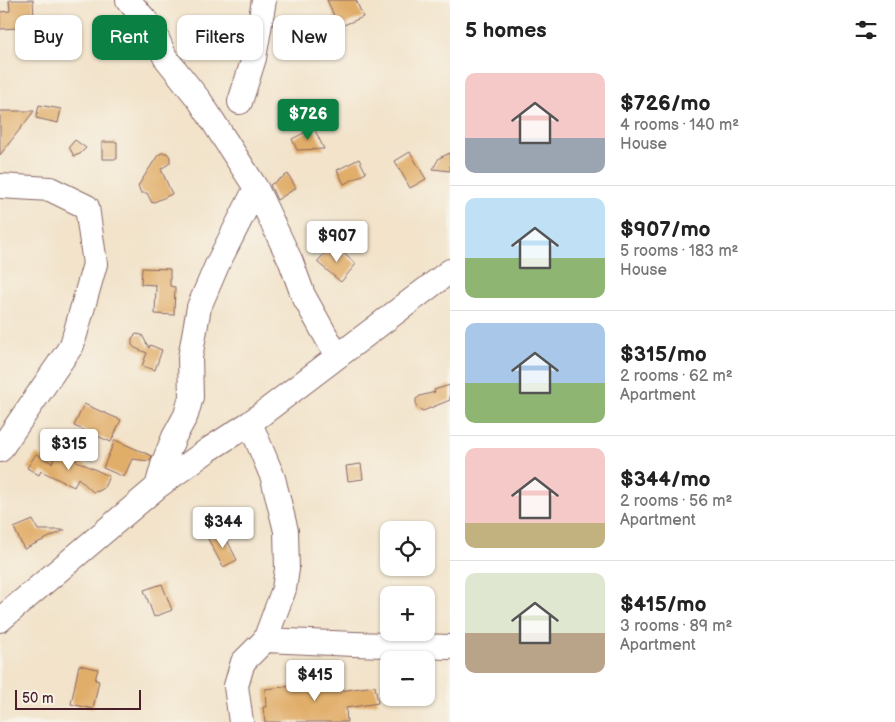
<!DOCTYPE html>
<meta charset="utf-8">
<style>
:root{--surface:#fff;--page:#f2f2f2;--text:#222;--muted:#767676;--line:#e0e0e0;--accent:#0b8043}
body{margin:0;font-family:"Balsamiq Sans",sans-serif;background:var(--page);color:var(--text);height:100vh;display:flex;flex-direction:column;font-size:19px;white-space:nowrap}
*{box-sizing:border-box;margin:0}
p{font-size:16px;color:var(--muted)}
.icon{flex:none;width:28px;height:28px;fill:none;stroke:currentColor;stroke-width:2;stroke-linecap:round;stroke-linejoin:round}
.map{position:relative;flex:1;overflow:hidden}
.panel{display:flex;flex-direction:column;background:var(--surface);width:445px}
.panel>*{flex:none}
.hud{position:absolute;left:15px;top:15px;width:360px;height:45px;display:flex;gap:10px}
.tools{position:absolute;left:380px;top:521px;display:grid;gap:10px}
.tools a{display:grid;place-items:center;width:55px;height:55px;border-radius:10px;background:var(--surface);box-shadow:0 1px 4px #0004;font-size:25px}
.scale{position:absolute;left:15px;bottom:12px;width:126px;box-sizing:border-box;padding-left:5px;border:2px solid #4a1f2b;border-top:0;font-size:14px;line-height:18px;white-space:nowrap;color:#4a1f2b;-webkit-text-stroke:4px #f7f3e8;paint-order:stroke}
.price{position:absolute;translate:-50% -42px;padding:0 11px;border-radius:5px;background:#fff;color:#222;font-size:16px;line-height:32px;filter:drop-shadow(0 1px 2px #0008)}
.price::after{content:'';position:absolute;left:50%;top:30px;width:15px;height:11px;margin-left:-8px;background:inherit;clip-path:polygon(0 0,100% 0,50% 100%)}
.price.active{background:var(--accent);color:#fff}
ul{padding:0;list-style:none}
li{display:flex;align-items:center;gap:15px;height:125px;padding:0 15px}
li+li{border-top:1px solid var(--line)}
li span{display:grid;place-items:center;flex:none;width:140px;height:100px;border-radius:10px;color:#555}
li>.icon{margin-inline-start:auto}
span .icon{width:60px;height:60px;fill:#fffc;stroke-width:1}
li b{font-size:21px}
h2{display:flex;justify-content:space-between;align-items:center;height:60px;padding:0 15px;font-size:21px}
.tag{padding:0 18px;border-radius:10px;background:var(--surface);box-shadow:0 1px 4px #0004;font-size:18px;line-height:45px}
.tag.active{background:var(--accent);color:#fff}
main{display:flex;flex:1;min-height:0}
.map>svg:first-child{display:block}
.building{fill:#e1ae6b}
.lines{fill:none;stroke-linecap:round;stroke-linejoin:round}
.minor-casing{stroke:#856463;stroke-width:26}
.minor{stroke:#fff;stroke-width:24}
</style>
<main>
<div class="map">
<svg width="450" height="722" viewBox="0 0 450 722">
<rect width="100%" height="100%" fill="#f7f3e8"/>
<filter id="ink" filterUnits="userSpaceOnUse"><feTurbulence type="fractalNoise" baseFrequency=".02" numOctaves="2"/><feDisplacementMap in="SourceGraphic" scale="10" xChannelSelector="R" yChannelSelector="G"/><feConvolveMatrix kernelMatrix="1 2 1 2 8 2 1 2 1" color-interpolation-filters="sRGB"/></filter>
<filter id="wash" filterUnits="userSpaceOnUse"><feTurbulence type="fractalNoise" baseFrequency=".0096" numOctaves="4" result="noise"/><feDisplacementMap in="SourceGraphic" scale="20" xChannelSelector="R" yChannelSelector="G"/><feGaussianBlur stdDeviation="1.12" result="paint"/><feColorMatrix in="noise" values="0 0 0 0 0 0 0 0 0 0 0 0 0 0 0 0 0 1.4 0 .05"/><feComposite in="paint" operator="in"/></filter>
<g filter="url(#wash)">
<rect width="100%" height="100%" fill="#f2e3ca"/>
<g id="blocks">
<!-- building -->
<path class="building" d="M9 0H33L34 17 50 18 56 21 55 32 50 35 45 34 34 23 35 27 0 29V12L10 11Z
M327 0H356L363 17 339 27Z
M297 31a7 7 0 1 1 14 0a7 7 0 1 1-14 0Z
M39 105 61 109 58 123 36 118Z
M0 111H34L0 155Z
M314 128 324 149 297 150 292 139Z
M75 140 86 148 80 154 74 156 69 147Z
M102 142H117V159H102Z
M410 152 426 179 410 188 395 161Z
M162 153H167L170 157V163L161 169 172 194 152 203 147 193H141L138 186 158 155Z
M450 153V171L433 169 439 158Z
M359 159 366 173 344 184 337 170Z
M288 174 296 188 277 200 270 185Z
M333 244 356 264 341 282 317 262Z
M142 268 170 269V286L175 287 174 315 155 314 156 285 141 284Z
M136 334 142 335 149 348 150 345 162 350 155 370 142 366 147 353 135 348 132 345V338Z
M450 385V400L423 411 416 407V399L420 396 435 392 434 390Z
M84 404 121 420 111 442 74 426Z
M115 440 152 456 150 461 132 459 124 477 103 468Z
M51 449 109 476 104 488 99 491 93 492 78 478 74 487 41 471 39 475 27 468 36 454 52 463 55 456 50 451Z
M361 464 363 479 348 481 346 466Z
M33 520 38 530H65L24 549 14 528Z
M223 532 237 560 223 567 208 539Z
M162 584 172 610 154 617 144 590Z
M79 665 98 669 95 680 99 681 93 709 71 704Z
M337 675 340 691 375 686 378 703 346 708 347 722H265L263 707H266L265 689 312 684V680Z"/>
</g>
</g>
<g filter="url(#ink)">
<use href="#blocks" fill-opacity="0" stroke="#856463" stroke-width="1"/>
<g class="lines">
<!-- minor casing -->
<g class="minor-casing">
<path id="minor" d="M128 0 153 29 165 57 200 101 256 188 291 262 303 295 337 356
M240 102 254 58 264 0
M0 186 50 189 87 207 95 264 72 345 0 450
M157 487 164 462 174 437 186 415 191 397 190 358 199 307 217 265 256 188
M0 620 157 487 208 450 250 423 450 271
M265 640 354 644 450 647
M241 722 236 686 243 662 265 640 284 589 287 569 286 531 273 478 250 423"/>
</g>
<!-- minor -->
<use href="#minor" class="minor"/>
</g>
</g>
</svg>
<div class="tools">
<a><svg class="icon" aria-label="locate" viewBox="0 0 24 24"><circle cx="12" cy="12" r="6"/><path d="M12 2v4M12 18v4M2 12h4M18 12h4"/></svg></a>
<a>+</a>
<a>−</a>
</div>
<div class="scale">50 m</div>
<b class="price active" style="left:308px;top:141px">$726</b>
<b class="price" style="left:337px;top:263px">$907</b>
<b class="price" style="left:69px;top:471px">$315</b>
<b class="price" style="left:223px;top:549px">$344</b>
<b class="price" style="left:315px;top:702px">$415</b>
<div class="hud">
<a class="tag">Buy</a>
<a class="tag active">Rent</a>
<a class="tag">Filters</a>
<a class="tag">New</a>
</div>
</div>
<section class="panel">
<h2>5 homes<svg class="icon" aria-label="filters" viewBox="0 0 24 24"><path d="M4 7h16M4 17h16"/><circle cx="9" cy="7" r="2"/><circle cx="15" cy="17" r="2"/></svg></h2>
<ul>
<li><span style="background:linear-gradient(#f6c9c9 65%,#9aa5b1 0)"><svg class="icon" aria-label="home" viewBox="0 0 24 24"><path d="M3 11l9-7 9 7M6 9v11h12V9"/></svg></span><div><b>$726/mo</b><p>4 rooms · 140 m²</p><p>House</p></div></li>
<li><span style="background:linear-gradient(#bfe0f5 60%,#8fb573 0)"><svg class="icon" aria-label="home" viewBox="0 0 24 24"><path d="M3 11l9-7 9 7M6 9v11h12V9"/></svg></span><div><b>$907/mo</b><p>5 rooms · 183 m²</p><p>House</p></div></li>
<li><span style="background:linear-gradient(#a9c7e8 60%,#8fb573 0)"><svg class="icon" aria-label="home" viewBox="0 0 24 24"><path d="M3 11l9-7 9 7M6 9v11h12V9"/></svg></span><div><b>$315/mo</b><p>2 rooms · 62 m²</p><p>Apartment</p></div></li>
<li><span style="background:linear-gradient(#f6c9c9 75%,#c2b280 0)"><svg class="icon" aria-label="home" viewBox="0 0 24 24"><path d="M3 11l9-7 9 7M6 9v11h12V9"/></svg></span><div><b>$344/mo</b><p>2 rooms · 56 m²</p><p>Apartment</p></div></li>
<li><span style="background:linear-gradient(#dfe7d0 60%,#b9a48a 0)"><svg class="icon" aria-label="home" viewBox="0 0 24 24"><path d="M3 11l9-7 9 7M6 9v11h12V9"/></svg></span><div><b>$415/mo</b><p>3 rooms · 89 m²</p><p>Apartment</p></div></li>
</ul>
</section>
</main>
